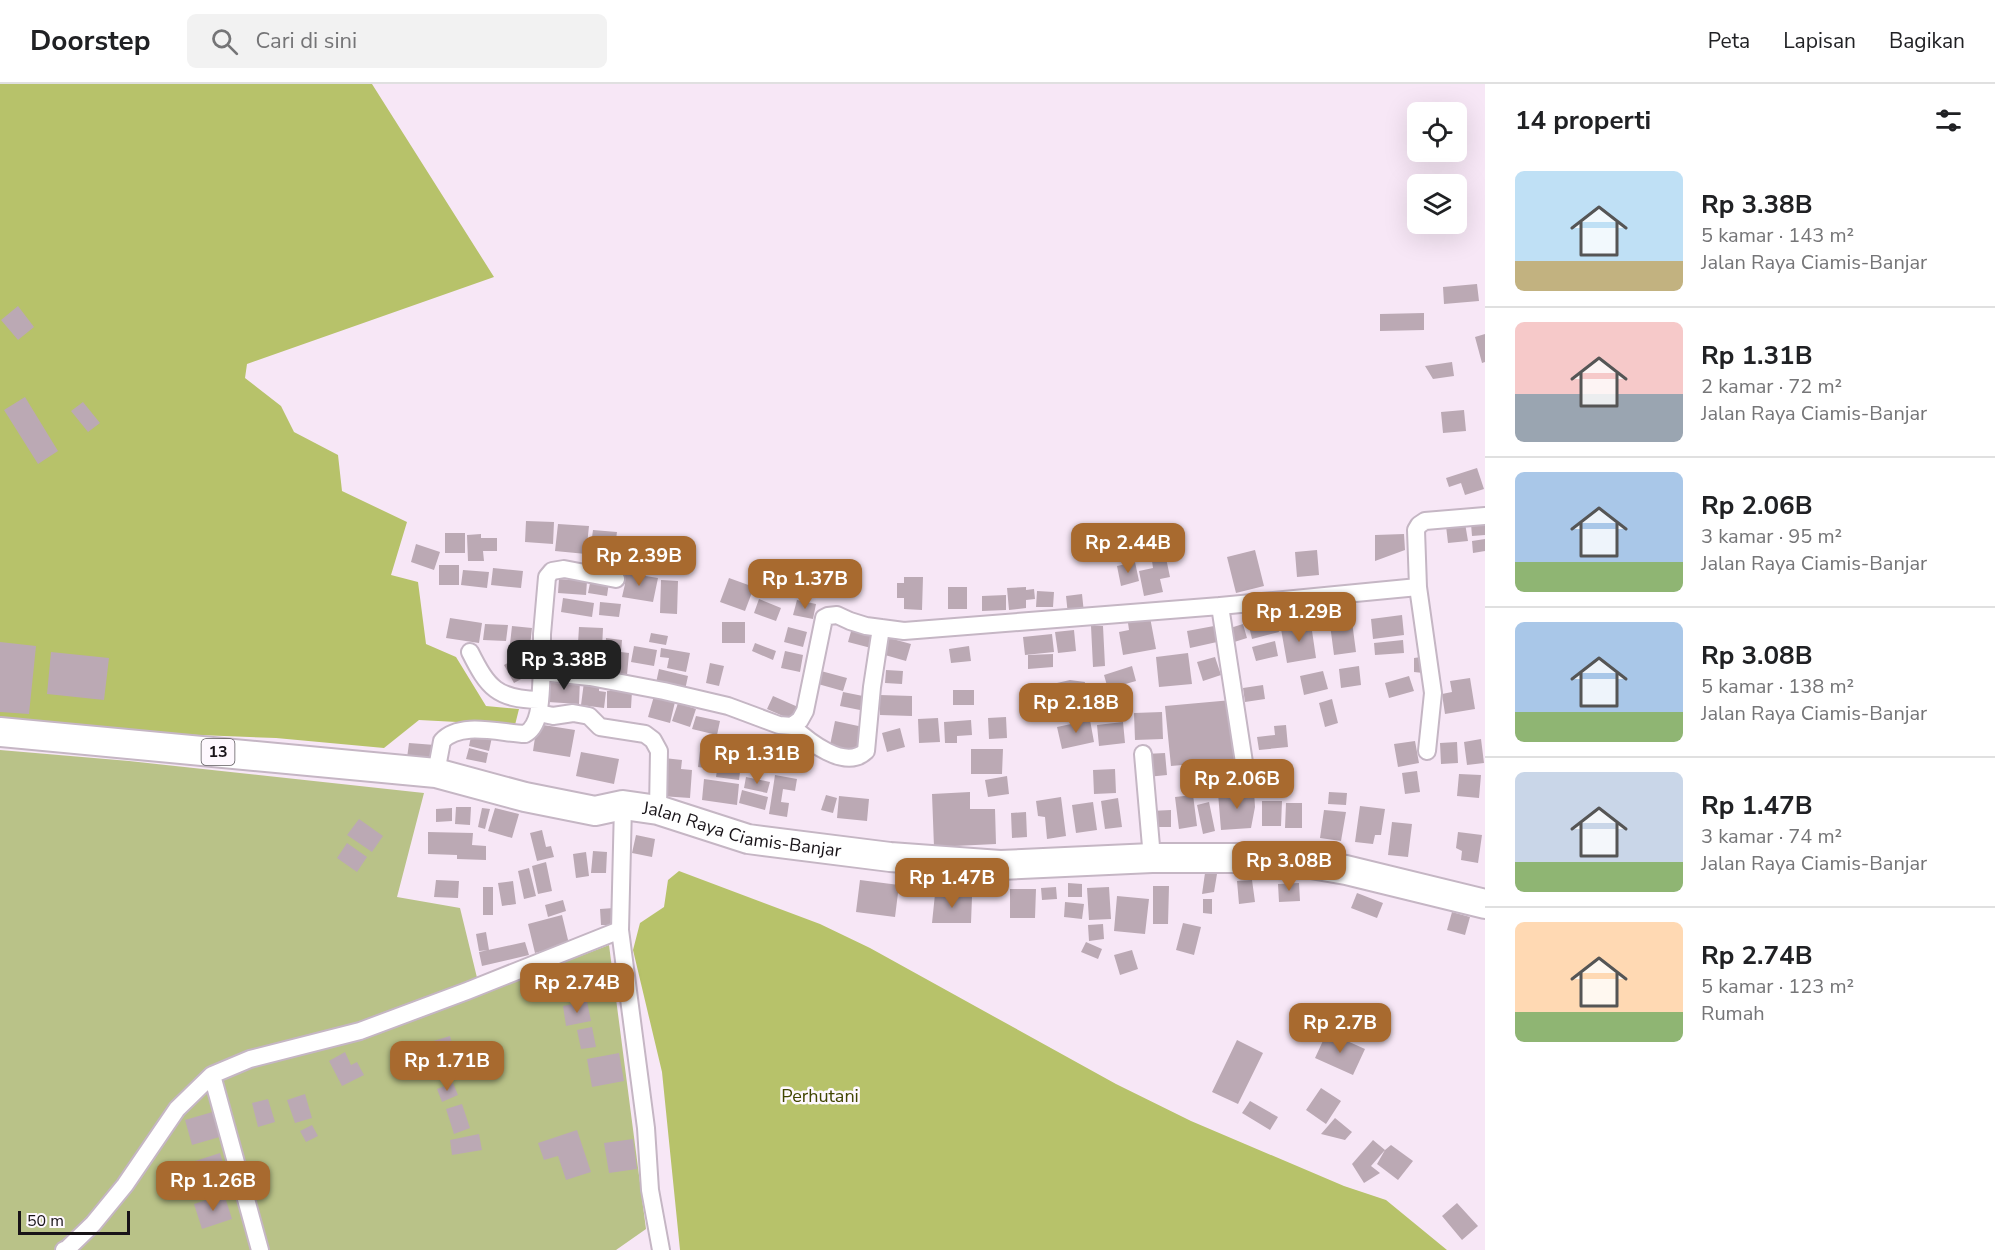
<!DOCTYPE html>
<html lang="id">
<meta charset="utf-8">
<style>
:root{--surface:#fff;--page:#f2f2f2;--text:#202124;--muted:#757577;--line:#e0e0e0;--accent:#a86a2f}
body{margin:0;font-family:"Nunito Sans",sans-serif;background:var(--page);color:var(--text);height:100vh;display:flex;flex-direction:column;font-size:22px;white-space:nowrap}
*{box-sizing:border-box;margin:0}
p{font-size:20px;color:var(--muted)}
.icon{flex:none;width:33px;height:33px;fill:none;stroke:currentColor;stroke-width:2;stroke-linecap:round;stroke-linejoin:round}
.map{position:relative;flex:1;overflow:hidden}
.drawer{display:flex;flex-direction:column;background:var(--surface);width:510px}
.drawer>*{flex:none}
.buttons{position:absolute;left:1407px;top:18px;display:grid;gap:12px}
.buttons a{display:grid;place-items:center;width:60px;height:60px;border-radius:9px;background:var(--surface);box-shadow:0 6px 24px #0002;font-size:30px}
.scale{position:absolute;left:18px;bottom:15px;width:112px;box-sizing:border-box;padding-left:6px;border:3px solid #181318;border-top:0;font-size:16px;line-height:21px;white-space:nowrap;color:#181318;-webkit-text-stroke:4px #fef8fe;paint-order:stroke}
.price{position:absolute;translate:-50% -51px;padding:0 14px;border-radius:12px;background:var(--accent);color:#fff;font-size:20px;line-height:39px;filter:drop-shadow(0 2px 3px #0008)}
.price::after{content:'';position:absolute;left:50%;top:36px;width:18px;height:14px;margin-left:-9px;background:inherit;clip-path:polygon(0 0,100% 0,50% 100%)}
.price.active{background:#222;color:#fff}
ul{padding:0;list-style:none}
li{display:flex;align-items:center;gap:18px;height:150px;padding:0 30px}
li+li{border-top:2px solid var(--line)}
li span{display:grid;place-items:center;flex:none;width:168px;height:120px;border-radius:9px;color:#555}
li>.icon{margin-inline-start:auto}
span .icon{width:72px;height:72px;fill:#fffc;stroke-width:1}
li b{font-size:26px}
h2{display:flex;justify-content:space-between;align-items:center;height:72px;padding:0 30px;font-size:26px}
header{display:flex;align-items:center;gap:36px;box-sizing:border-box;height:84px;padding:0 30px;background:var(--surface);border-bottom:2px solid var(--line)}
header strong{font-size:28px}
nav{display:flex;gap:33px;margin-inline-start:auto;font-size:21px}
.search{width:420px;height:54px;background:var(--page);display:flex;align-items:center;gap:15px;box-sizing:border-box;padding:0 21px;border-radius:9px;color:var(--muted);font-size:22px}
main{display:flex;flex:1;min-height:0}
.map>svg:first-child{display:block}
.green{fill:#b9c288}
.forest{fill:#b7c26a}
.building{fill:#bba9b4}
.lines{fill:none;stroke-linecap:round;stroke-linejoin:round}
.street-casing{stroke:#c5b6c4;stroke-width:20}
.highway-casing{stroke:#c5b6c4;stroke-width:32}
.street{stroke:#fff;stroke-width:16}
.highway{stroke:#fff;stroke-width:28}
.labels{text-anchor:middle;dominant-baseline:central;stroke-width:5;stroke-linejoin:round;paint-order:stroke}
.shield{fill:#fef8fe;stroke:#5d585d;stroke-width:1.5}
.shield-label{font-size:16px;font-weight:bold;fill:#181318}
.street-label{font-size:18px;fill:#181318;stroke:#fef8fe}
.park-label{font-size:18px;fill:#414600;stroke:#fef8fe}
</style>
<header>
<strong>Doorstep</strong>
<div class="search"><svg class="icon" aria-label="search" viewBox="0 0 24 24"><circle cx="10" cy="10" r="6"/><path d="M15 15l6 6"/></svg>Cari di sini</div>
<nav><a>Peta</a><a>Lapisan</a><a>Bagikan</a></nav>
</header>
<main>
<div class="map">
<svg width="1485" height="1166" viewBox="0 0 1485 1166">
<rect width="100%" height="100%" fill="#f7e7f6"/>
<!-- green -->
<path class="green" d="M0 666 129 677 424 709 397 813 460 824 481 910 609 861 646 1145 616 1166H0Z"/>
<!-- forest -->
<path class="forest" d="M0 0H372L494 193 247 280 245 294 281 322 294 348 338 371 342 407 407 438 391 491 418 498 426 560 456 573 486 622 519 625 515 641 419 636 384 664 276 654 173 650 0 637Z
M679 787 820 840 870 864 1116 1000 1191 1037 1344 1102 1386 1116 1447 1166H680L662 988 633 866 640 839 664 823 668 796Z"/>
<!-- building -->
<path class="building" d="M1477 200 1479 217 1444 220 1443 203Z
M18 222 34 243 18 256 1 236Z
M1424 229V246L1380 247V230Z
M1485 250V278L1482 279 1475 253Z
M1452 278 1454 292 1433 295 1425 282Z
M25 313 58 367 38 380 4 326Z
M83 318 100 339 88 348 71 327Z
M1464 326 1466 347 1443 349 1441 328Z
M1477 384 1484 405 1465 411 1461 399 1449 403 1446 394Z
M526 437 554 438 553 460 525 458Z
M1485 438V451L1472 452 1471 440Z
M1465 439 1468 457 1448 459 1446 442Z
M558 440 589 442 586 470 555 467Z
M593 446 617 448 614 470 590 468Z
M445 449H465V469H445Z
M481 450V454H497V467H483L484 477H468L467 451Z
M1404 450 1405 466 1375 477V451Z
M629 452 654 461 646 485 628 479 632 468 624 466Z
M1485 455V467L1473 469 1472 457Z
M416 460 440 468 434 486 411 478Z
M1255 466 1264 502 1236 509 1227 473Z
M1317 466 1319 491 1297 493 1295 468Z
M1166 474 1170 493 1160 495 1163 508 1144 512 1139 487 1153 484 1152 477Z
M1135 478 1139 497 1121 502 1117 482Z
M439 481H459V501H439Z
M493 484 523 487 521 504 491 501Z
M463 486 489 488 487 504 461 501Z
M621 488 658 494 653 518 622 513 625 500 619 499Z
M904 493H923L922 526 904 525V514H897V499H904Z
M591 494 609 498 607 512 588 509Z
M729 494 754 503 745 527 720 518Z
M559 495 587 497 586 511 558 509Z
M661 496 678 497 677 530 660 529Z
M948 503H967V525H948Z
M1026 503V506L1034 505 1035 515 1026 516V524L1009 526 1007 504Z
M1037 507 1054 508 1053 523H1036Z
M1082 510 1084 529 1068 531 1066 512Z
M1006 511V526L982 527V512Z
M563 514 594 519 592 533 561 528Z
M759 515 781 524 776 537 754 529Z
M797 516 816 520 813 535 793 531Z
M600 518 621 520 619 533 599 531Z
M1272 523 1279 548 1252 555 1248 538 1255 536 1254 528Z
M1149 528 1156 565 1123 571 1119 548 1129 546 1127 532Z
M1351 530 1356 568 1334 571 1329 533Z
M1402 531 1404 551 1373 555 1371 535Z
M450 534 482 539 479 559 446 554Z
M722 538H745V559H722Z
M485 540 508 541 506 557 483 556Z
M1243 540 1247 554 1231 559 1227 545Z
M1311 540 1316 574 1287 579 1281 545Z
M512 542 532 544 530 562 510 560Z
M1091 542H1103L1105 582 1093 583Z
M1214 542 1217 558 1190 564 1187 547Z
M579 543 603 544 602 565 592 564 591 576 577 575Z
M788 543 807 548 803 563 784 558Z
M852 544 875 549 871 564 848 558Z
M1074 546 1076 567 1058 569 1055 548Z
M651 549 668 552 666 561 649 558Z
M1052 550 1054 568 1025 571 1023 553Z
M882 552 911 560 906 577 878 569Z
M606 554 622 556 621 568 629 569 627 591 610 590 611 569H605Z
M1403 556 1404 569 1375 571 1374 559Z
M1275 557 1278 572 1256 577 1252 563Z
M0 558 36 562 29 630 0 628Z
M755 559 776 567 773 576 752 567Z
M634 562 657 566 654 582 631 578Z
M969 562 971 577 951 579 949 565Z
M661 564 690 569 686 588 667 584 669 574 660 573Z
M785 567 803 571 800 588 781 584Z
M51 568 109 574 104 616 47 610Z
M1188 569 1192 600 1159 603 1156 573Z
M1053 570V583L1028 585V571Z
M522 571 532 589 514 599 504 581Z
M1215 573 1221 591 1203 597 1197 578Z
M1421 573 1423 589 1414 588V574Z
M710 579 724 582 719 602 706 599Z
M1132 582 1136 597 1108 605 1104 591Z
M1359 582 1361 601 1341 604 1339 585Z
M659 585 688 592 685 606 656 599Z
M886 586 903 587 902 600 885 599Z
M821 587 847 594 843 607 818 600Z
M1323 587 1328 605 1304 611 1300 592Z
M1409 592 1414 607 1389 614 1385 599Z
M549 594 580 596 579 620 548 618Z
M1470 594 1475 625 1445 630 1442 610 1452 608 1450 597Z
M1070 596 1085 598 1082 616 1061 620 1057 599Z
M584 598 599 600V607L606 608 604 624 581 621Z
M1057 599 1056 618 1033 623 1031 600Z
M1263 601 1265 615 1245 618 1243 604Z
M953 606H974V621H953Z
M607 607H632L631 624H607Z
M843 608 863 612 860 626 840 622Z
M880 611 912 612V632L880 631Z
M654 612 675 618 670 639 648 633Z
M773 612 798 623 792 636 767 625Z
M1332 615 1338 639 1325 643 1319 619Z
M1232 616 1238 676 1171 682 1165 622Z
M678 619 696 625 690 643 672 637Z
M1162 628 1163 655 1135 656 1134 629Z
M696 632 720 637 717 651 692 645Z
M1006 633 1007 654 989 655 988 634Z
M938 634 940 658 919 659 918 635Z
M971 636 972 651 957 652V659H945L944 638Z
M1090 636 1094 658 1062 665 1057 643Z
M835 637 863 643 858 667 830 661Z
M1123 638 1125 659 1099 662 1097 641Z
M537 640 575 646 570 673 533 667Z
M1286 641 1288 663 1259 666 1257 653 1275 651 1274 642Z
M900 644 905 663 887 668 882 649Z
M472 648 492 653 489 667 469 662Z
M1481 655 1484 679 1467 681 1464 658Z
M1415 657 1419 679 1398 683 1394 660Z
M1457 658 1458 679 1441 680 1440 659Z
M409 659 435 661 434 676 407 674Z
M469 664 488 669 486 679 466 675Z
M971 665H1003L1002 690H971Z
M700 667 742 672 739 696 716 693 717 686 698 683Z
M581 668 619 675 614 700 576 692Z
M1165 669 1167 691 1147 693 1145 670Z
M664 674 682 676 681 685 692 686 690 714 661 712Z
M1236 680 1239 700 1215 704 1211 685Z
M1115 685 1116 709 1094 710 1093 686Z
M1417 687 1420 708 1405 710 1402 689Z
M1459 690 1481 691 1479 714 1457 712Z
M775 691 797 695 795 707 783 705 781 718 789 719 787 733 769 730Z
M1007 692 1009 710 988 713 985 696Z
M746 693 770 698 767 709 744 704Z
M704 695 739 700 737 721 702 716Z
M742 706 768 713 765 726 739 719Z
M1254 706 1255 723 1251 744 1221 746 1218 709Z
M970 708V725H995L996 760 934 763 932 710Z
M1329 708 1347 709 1346 721 1328 720Z
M826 711 837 714 833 729 821 726Z
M1193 711 1197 742 1179 745 1175 713Z
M839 712 869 715 867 737 837 734Z
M1061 713 1066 752 1047 755 1045 733 1038 732 1036 717Z
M1118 714 1122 743 1105 745 1101 717Z
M1262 717H1282L1281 742H1262Z
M1093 718 1097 746 1076 749 1072 721Z
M1209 718 1215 747 1203 750 1197 721Z
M1286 719H1302V744H1285Z
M1360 722 1385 725 1381 751H1375L1373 760 1355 758Z
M456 723H471L470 741 455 740Z
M452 724V737L436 738V725Z
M482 724 490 725 485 745 478 743Z
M495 724 519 730 512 754 488 747Z
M1171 726V743H1150V727Z
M1324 726 1346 728 1341 757 1320 754Z
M1026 728 1027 753 1012 754 1011 729Z
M359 735 383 752 372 768 347 751Z
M1392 738 1412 740 1408 773 1388 771Z
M542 746 546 763 551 762 554 773 537 777 530 749Z
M428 748 473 749 472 761 486 762V776L457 775V771L428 770Z
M1458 748 1482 751 1478 779 1461 776 1462 767 1456 764Z
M636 751 655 755 652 773 632 769Z
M347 759 367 773 357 788 337 774Z
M593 767 607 768 606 789H591Z
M586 768 589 792 576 794 573 770Z
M546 778 552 807 538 810 532 782Z
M529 784 536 812 524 815 518 787Z
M1205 789 1217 790 1214 808 1202 810Z
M436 796 459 797 458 814 434 813Z
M860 796 899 801 895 833 856 828Z
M1252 796 1255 818 1239 820 1237 797Z
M513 797 516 820 502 822 498 799Z
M1068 799 1082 800V813H1068Z
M1299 799 1300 817 1279 818 1278 800Z
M1153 802H1169L1168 840H1153Z
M483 803H493V831H483Z
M1056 803 1057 815 1042 816 1041 804Z
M1109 803 1111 835 1089 836 1087 804Z
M1010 805H1036L1035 834H1010Z
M1357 809 1383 819 1377 834 1351 824Z
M935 810 972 813 971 839H932Z
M1117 812 1149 815 1145 850 1114 847Z
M1203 815H1212V830L1203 829Z
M563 816 566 827 548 833 545 821Z
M1065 818 1084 820 1082 835 1064 833Z
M614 824V841H601L600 825Z
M1452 828 1470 833 1465 851 1447 846Z
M562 831 569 860 535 869 528 840Z
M1183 839 1201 843 1194 871 1176 866Z
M1103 840 1104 855 1089 857 1088 841Z
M486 848 489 866 479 867 476 850Z
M525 858 529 871 482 882 479 868Z
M1086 858 1102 865 1098 875 1081 868Z
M1132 866 1138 885 1120 891 1114 871Z
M597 891 600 909 575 913 572 895Z
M587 917 591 937 566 942 563 922Z
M592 943 596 963 581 965 577 946Z
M1327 948 1365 965 1353 991 1315 974Z
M450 952 454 968 434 973 430 958Z
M1237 956 1263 969 1238 1020 1212 1008Z
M345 968 351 981 357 978 364 991 342 1002 329 977Z
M619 969 624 997 592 1003 587 975Z
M453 999 458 1011 442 1018 437 1005Z
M1321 1004 1341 1017 1326 1040 1306 1026Z
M305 1010 312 1034 295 1039 287 1016Z
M268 1015 275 1038 258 1043 252 1019Z
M1250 1017 1278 1033 1270 1046 1242 1029Z
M462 1020 470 1044 454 1050 446 1025Z
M216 1027 223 1052 192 1061 185 1036Z
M1335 1034 1352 1048 1345 1056 1321 1050Z
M312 1041 318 1052 306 1058 300 1047Z
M577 1046 591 1088 566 1096 558 1072 544 1076 538 1059Z
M479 1050 482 1066 452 1071 450 1056Z
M633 1055 637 1085 609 1089 604 1059Z
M1373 1056 1385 1066 1391 1061 1413 1077 1398 1096 1377 1080 1385 1066 1371 1082 1380 1089 1364 1099 1352 1080Z
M220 1069 229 1098 195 1109 186 1080Z
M224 1110 232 1135 202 1145 194 1120Z
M1457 1119 1478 1142 1462 1156 1442 1132Z"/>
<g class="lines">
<!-- street casing -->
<g class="street-casing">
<path id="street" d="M1418 503 1433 609 1427 667
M1220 522 1247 698
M470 568C488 604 497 615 539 616
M542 588V550L547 493 552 487 564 485 616 495
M539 629 553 632 573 629 584 631 589 632 600 643 645 650 653 656 659 667 658 726
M792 642C808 657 845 687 866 667L872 603 881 544
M1143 670 1152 774
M436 689 442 657C460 637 500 649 525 650 543 641 540 606 542 588L590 593 664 607 728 622 779 641 792 642 800 636 805 627 824 534 828 532 837 531 850 537 866 542 904 547 1220 522 1418 503 1416 446 1419 441 1425 437 1485 432
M623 721 620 846 646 1044 650 1106 661 1166
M212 991 260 1166
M64 1166 67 1165 93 1140 125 1101 177 1025 212 991 250 975 360 947 467 907 620 846"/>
</g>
<!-- highway casing -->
<g class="highway-casing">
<g id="highway">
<path id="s1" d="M0 648 436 689 525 713 595 727 623 721 658 726 748 755 890 773 1000 781 1152 774H1260L1300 778 1346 786 1485 820"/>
</g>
</g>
<!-- street -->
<use href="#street" class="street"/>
<!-- highway -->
<use href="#highway" class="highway"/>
</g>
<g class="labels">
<!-- shield labels -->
<rect class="shield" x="201.5" y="655" width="33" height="26" rx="4.5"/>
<g class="shield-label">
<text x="218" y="668">13</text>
</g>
<!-- street labels -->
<g class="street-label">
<text stroke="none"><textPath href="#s1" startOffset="752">Jalan Raya Ciamis-Banjar</textPath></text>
</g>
<!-- park labels -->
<g class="park-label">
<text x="820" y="1012">Perhutani</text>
</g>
</g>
</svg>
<div class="buttons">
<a><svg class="icon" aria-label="locate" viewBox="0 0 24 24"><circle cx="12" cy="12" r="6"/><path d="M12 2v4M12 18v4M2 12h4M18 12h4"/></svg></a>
<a><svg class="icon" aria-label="layers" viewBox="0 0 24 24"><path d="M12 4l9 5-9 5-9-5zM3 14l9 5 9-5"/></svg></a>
</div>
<div class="scale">50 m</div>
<b class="price" style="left:1128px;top:490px">Rp 2.44B</b>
<b class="price" style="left:639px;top:503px">Rp 2.39B</b>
<b class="price" style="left:805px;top:526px">Rp 1.37B</b>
<b class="price" style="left:1299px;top:559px">Rp 1.29B</b>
<b class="price active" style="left:564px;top:607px">Rp 3.38B</b>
<b class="price" style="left:1076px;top:650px">Rp 2.18B</b>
<b class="price" style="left:757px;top:701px">Rp 1.31B</b>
<b class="price" style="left:1237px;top:726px">Rp 2.06B</b>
<b class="price" style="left:1289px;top:808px">Rp 3.08B</b>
<b class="price" style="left:952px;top:825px">Rp 1.47B</b>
<b class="price" style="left:577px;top:930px">Rp 2.74B</b>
<b class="price" style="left:1340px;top:970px">Rp 2.7B</b>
<b class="price" style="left:447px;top:1008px">Rp 1.71B</b>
<b class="price" style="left:213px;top:1128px">Rp 1.26B</b>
</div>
<section class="drawer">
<h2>14 properti<svg class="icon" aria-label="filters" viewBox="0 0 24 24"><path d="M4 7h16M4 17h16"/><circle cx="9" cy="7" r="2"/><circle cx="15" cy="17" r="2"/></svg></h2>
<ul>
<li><span style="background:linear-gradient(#bfe0f5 75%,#c2b280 0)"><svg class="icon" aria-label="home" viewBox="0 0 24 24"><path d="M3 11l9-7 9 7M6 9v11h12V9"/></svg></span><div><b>Rp 3.38B</b><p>5 kamar · 143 m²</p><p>Jalan Raya Ciamis-Banjar</p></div></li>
<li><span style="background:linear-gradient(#f6c9c9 60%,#9aa5b1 0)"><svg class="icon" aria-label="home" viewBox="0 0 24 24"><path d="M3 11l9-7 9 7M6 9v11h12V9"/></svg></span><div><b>Rp 1.31B</b><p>2 kamar · 72 m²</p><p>Jalan Raya Ciamis-Banjar</p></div></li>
<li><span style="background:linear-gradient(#a9c7e8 75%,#8fb573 0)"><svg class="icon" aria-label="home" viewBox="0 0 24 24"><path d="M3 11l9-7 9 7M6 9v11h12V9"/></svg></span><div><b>Rp 2.06B</b><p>3 kamar · 95 m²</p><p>Jalan Raya Ciamis-Banjar</p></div></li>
<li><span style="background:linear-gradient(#a9c7e8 75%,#8fb573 0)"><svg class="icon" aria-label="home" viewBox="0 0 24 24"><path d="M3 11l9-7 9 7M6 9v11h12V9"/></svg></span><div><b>Rp 3.08B</b><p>5 kamar · 138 m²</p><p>Jalan Raya Ciamis-Banjar</p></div></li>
<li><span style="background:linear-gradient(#c9d6e8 75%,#8fb573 0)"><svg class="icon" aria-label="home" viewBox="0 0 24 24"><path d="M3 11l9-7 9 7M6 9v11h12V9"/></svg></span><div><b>Rp 1.47B</b><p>3 kamar · 74 m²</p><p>Jalan Raya Ciamis-Banjar</p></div></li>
<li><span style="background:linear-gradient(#ffd9b3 75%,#8fb573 0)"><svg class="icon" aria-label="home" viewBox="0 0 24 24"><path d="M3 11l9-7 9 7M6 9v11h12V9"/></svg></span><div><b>Rp 2.74B</b><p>5 kamar · 123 m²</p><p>Rumah</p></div></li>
</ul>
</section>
</main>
